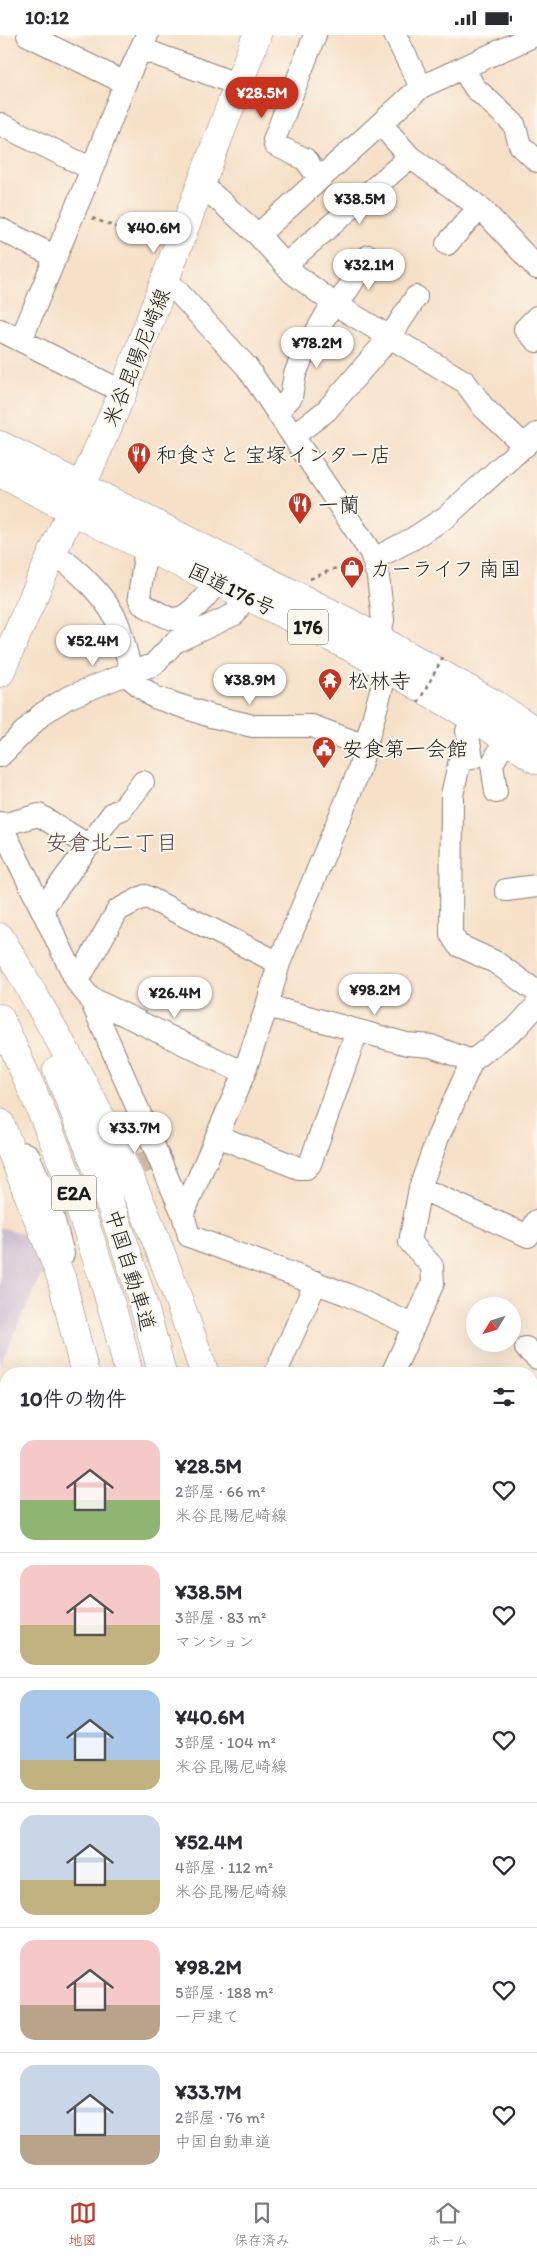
<!DOCTYPE html>
<html lang="ja">
<meta charset="utf-8">
<style>
:root{--surface:#fff;--page:#f2f2f3;--text:#2b2b33;--muted:#7c7c81;--line:#e1e1e2;--accent:#c8321e}
body{margin:0;font-family:Itim,"Klee One",sans-serif;background:var(--page);color:var(--text);height:100vh;display:flex;flex-direction:column;font-size:19px;white-space:nowrap}
*{box-sizing:border-box;margin:0}
p{font-size:16px;color:var(--muted)}
.icon{flex:none;width:28px;height:28px;fill:none;stroke:currentColor;stroke-width:2;stroke-linecap:round;stroke-linejoin:round}
.map{position:relative;flex:1;overflow:hidden}
.side{position:absolute;left:0px;top:1332px;width:538px;height:821px;display:flex;flex-direction:column;background:var(--surface);border-radius:20px 20px 0 0;box-shadow:0 5px 20px #0002}
.side>*{flex:none}
.needle{width:32px;rotate:232deg}
.buttons{position:absolute;left:466px;top:1262px;display:grid;gap:10px}
.buttons a{display:grid;place-items:center;width:55px;height:55px;border-radius:50%;background:var(--surface);box-shadow:0 5px 20px #0002;font-size:25px}
.price{position:absolute;translate:-50% -42px;padding:0 11px;border-radius:18px;background:#fff;color:#222;font-size:16px;line-height:32px;filter:drop-shadow(0 1px 2px #0008)}
.price::after{content:'';position:absolute;left:50%;top:30px;width:15px;height:11px;margin-left:-8px;background:inherit;clip-path:polygon(0 0,100% 0,50% 100%)}
.price.selected{background:var(--accent);color:#fff}
ul{padding:0;list-style:none}
li{display:flex;align-items:center;gap:15px;height:125px;padding:0 20px}
li+li{border-top:1px solid var(--line)}
li span{display:grid;place-items:center;flex:none;width:140px;height:100px;border-radius:15px;color:#555}
li>.icon{margin-inline-start:auto}
span .icon{width:60px;height:60px;fill:#fffc;stroke-width:1}
li b{font-size:21px}
h2{display:flex;justify-content:space-between;align-items:center;height:60px;padding:0 20px;font-size:21px}
.status{display:flex;justify-content:space-between;align-items:center;height:35px;padding:0 25px;background:var(--surface);direction:ltr}
.status svg{height:14px;fill:currentColor}
.menu{display:flex;justify-content:space-around;align-items:center;height:70px;border-top:1px solid var(--line);background:var(--surface);font-size:14px;color:var(--muted)}
.menu a{display:grid;justify-items:center;gap:2px}
.menu .selected{color:var(--accent)}
.map>svg:first-child{display:block}
.built{fill:#f0d0e5}
.industrial{fill:#cebed2}
.green{fill:#c2ce6f;stroke:#6f7546}
.lines{fill:none;stroke-linecap:round;stroke-linejoin:round}
.minor-tunnel{stroke:#cab9a5;stroke-width:22;stroke-dasharray:22 11;stroke-linecap:butt}
.minor-casing{stroke:#897e72;stroke-width:24}
.major-casing{stroke:#897e72;stroke-width:29}
.highway-casing{stroke:#897e72;stroke-width:29}
.path{stroke:#897e72;stroke-width:2.5;stroke-dasharray:4 4;stroke-linecap:butt}
.minor{stroke:#fff;stroke-width:22}
.major{stroke:#fff;stroke-width:28}
.highway{stroke:#fff;stroke-width:28}
.path-bridge{stroke:#897e72;stroke-width:2.5;stroke-dasharray:4 4;stroke-linecap:butt}
.labels{text-anchor:middle;dominant-baseline:central;stroke-width:4;stroke-linejoin:round;paint-order:stroke}
.shield{fill:#fbf7ec;stroke:#5f5e5a;stroke-width:1}
.shield-label{font-size:20px;font-weight:bold;fill:#1c1c1c}
.street-label{font-size:21px;fill:#1c1c1c;stroke:#fbf7ec}
.poi-label{font-size:21px;fill:#1c1c1c;stroke:#fbf7ec;text-anchor:start}
.neighbourhood-label{font-size:22px;fill:#574750;stroke:#fbf7ec}
</style>
<div class="status"><b>10:12</b><svg viewBox="0 0 49 12"><path d="M0 12V9h3v3zM5 12V6h3v6zM10 12V3h3v9zM15 12V0h3v12zM26 1h20v11H26zM47 4h2v5h-2z"/></svg></div>
<div class="map">
<svg width="537" height="2153" viewBox="0 0 537 2153">
<rect width="100%" height="100%" fill="#fbf7ec"/>
<filter id="ink" filterUnits="userSpaceOnUse"><feTurbulence type="fractalNoise" baseFrequency=".02" numOctaves="2"/><feDisplacementMap in="SourceGraphic" scale="10" xChannelSelector="R" yChannelSelector="G"/><feConvolveMatrix kernelMatrix="1 2 1 2 8 2 1 2 1" color-interpolation-filters="sRGB"/></filter>
<filter id="wash" filterUnits="userSpaceOnUse"><feTurbulence type="fractalNoise" baseFrequency=".0096" numOctaves="4" result="noise"/><feDisplacementMap in="SourceGraphic" scale="20" xChannelSelector="R" yChannelSelector="G"/><feGaussianBlur stdDeviation="1.12" result="paint"/><feColorMatrix in="noise" values="0 0 0 0 0 0 0 0 0 0 0 0 0 0 0 0 0 1.4 0 .05"/><feComposite in="paint" operator="in"/></filter>
<g filter="url(#wash)">
<rect width="100%" height="100%" fill="#f6e0c7"/>
<!-- built -->
<path class="built" d="M537 1876V1983L531 1977V1886Z"/>
<!-- industrial -->
<path class="industrial" d="M0 1192 35 1202 46 1230 1 1327 2 1328 0 1333Z"/>
<!-- green -->
<path class="green" d="M5 1463H6V1566L0 1563V1480Z"/>
</g>
<g filter="url(#ink)">
<g class="lines">
<!-- minor-tunnel -->
<path class="minor-tunnel" d="M49 1168 157 1122"/>
<!-- minor casing -->
<g class="minor-casing">
<path id="minor" d="M28 0 125 48
M315 0 274 105 275 110 305 124 320 144
M395 0 421 52
M142 14 239 50
M463 34 475 53 514 89 520 110 537 126
M0 89 92 134 125 48 147 0
M381 89 410 122 482 174 537 233
M202 150 258 200 293 238 333 268 465 347 484 373 525 411
M0 194 56 222
M258 200 421 52 535 0
M447 209 469 184 482 174
M285 230 410 122
M167 245 247 332 371 518 378 542 383 585 379 604 387 634 358 738 279 928 267 971 244 1038 183 1179
M337 271 369 221
M537 282 525 294 537 306
M0 295 123 357
M21 305 92 134
M277 377 291 362 295 339 303 320 333 268
M293 401 326 376 390 302 416 262
M146 513 139 562 142 569C151 573 164 583 174 584 189 584 210 557 217 546
M374 524 414 503 446 482 537 399
M131 637 153 630 175 607 235 579 245 560
M125 639 154 662 211 681 253 691H312L365 711
M473 682 467 696 472 723 460 725 452 760 451 899 458 910 495 927 537 957
M0 721 42 679 67 663 131 637C127 622 124 606 119 592 111 567 75 531 53 518
M496 757 492 729 506 704
M0 788 77 947 90 963 183 1179 189 1201 346 1259 414 1291
M2 790 39 780 89 811
M506 855 537 851
M42 874 113 778 122 774 143 747
M77 947 118 875 145 861 279 928
M90 963 244 1038
M267 971 407 1009 431 1011 472 1026
M222 1103 299 1133H306L310 1129 357 996
M12 1121 22 1118 28 1120 49 1168 63 1219
M420 1153 528 1201 537 1186
M526 1313 537 1323
M277 1335 316 1247
M392 1339 433 1248 432 1231 410 1207 420 1153 438 1102 472 1026 517 992 537 970
M531 1406 537 1405
M531 1663 537 1666
M531 1715 537 1706
M531 1858 537 1849
M531 1986 537 1992
M0 2075 6 2081
M350 2148 354 2153
M21 2153 24 2148
M324 2153 327 2148"/>
</g>
<!-- major casing -->
<g class="major-casing">
<path id="major" d="M0 638 123 357 257 0
M0 1088 61 1242 85 1339
M0 1651 6 1646
M0 1887 6 1894
M69 2148 75 2153"/>
</g>
<!-- highway casing -->
<g class="highway-casing">
<path id="highway" d="M0 410 350 588 496 670 537 697
M0 438 104 492 217 546 354 614 482 688 537 725
M0 902C50 987 100 1073 139 1164 164 1221 184 1280 205 1339
M0 983C53 1098 101 1216 129 1339
M57 1035C99 1134 137 1234 162 1339
M531 1482 537 1481
M531 1541 537 1540
M0 1724 6 1710
M0 1830 6 1845
M173 2148V2153
M207 2153V2148
M240 2153V2148
M265 2153V2148"/>
</g>
<!-- path -->
<path class="path" d="M92 183 157 208
M310 544 355 525
M0 1533 6 1527"/>
<!-- minor -->
<use href="#minor" class="minor"/>
<!-- major -->
<use href="#major" class="major"/>
<!-- highway -->
<use href="#highway" class="highway"/>
<!-- path-bridge -->
<path class="path-bridge" d="M418 668 443 622"/>
</g>
</g>
<!-- icons -->
<defs>
<g id="restaurant-pin" transform="scale(1.25)"><path d="M0 17L-7.5 6A9.5 9.5 0 1 1 7.5 6Z" fill="#c8321e" stroke="#fbf7ec"/><path d="M-5-6h1v4h1v-4h1v4h1v-4h1v5L-1.5 .5V6h-2V.5L-5-1ZM5-6V6H3V1.5H1.5Q1.5-4 5-6Z" fill="#fff"/></g>
<g id="shop-pin" transform="scale(1.25)"><path d="M0 17L-7.5 6A9.5 9.5 0 1 1 7.5 6Z" fill="#c8321e" stroke="#fbf7ec"/><path d="M-5-2.5h2.3a2.7 3.5 0 0 1 5.4 0H5L5.5 6h-11ZM-1.5-2.5h3a1.5 2.3 0 0 0-3 0Z" fill="#fff"/></g>
<g id="temple-pin" transform="scale(1.25)"><path d="M0 17L-7.5 6A9.5 9.5 0 1 1 7.5 6Z" fill="#c8321e" stroke="#fbf7ec"/><path d="M0-6L5-2H3V0L6.5 2.5H4V6H1.5V3h-3V6H-4V2.5H-6.5L-3 0V-2H-5Z" fill="#fff"/></g>
<g id="civic-pin" transform="scale(1.25)"><path d="M0 17L-7.5 6A9.5 9.5 0 1 1 7.5 6Z" fill="#c8321e" stroke="#fbf7ec"/><path d="M-.6-6.5H3V-4.5H.6V-3L4-1V1h2V6H-6V1h2V-1L-.6-3ZM-1.2 2.5V6h2.4V2.5Z" fill="#fff"/></g>
</defs>
<g fill-rule="evenodd">
<use href="#restaurant-pin" x="139" y="419"/>
<use href="#restaurant-pin" x="300" y="469"/>
<use href="#shop-pin" x="352" y="533"/>
<use href="#temple-pin" x="330" y="645"/>
<use href="#civic-pin" x="324" y="713"/>
</g>
<g class="labels">
<!-- shield labels -->
<g class="shield">
<rect x="288" y="574.5" width="40" height="35" rx="4"/>
<rect x="51.5" y="1140.5" width="45" height="35" rx="4"/>
</g>
<g class="shield-label">
<text x="308" y="592">176</text>
<text x="74" y="1158">E2A</text>
</g>
<!-- street labels -->
<g class="street-label">
<text transform="translate(136 322) rotate(-68)">米谷昆陽尼崎線</text>
<text transform="translate(232 554) rotate(26)">国道176号</text>
<text transform="translate(131 1235) rotate(73)">中国自動車道</text>
</g>
<!-- poi labels -->
<g class="poi-label">
<text x="156" y="419">和食さと 宝塚インター店</text>
<text x="318" y="469">一蘭</text>
<text x="370" y="533">カーライフ 南国</text>
<text x="348" y="645">松林寺</text>
<text x="342" y="713">安食第一会館</text>
</g>
<!-- neighbourhood labels -->
<g class="neighbourhood-label">
<text x="112" y="807">安倉北二丁目</text>
</g>
</g>
</svg>
<div class="buttons">
<a><svg class="needle" viewBox="-14 -14 28 28"><path d="M0-13l5 13h-10z" fill="#e53935"/><path d="M0 13l5-13h-10z" fill="#7c7c81"/></svg></a>
</div>
<b class="price selected" style="left:262px;top:84px">¥28.5M</b>
<b class="price" style="left:360px;top:190px">¥38.5M</b>
<b class="price" style="left:154px;top:219px">¥40.6M</b>
<b class="price" style="left:369px;top:256px">¥32.1M</b>
<b class="price" style="left:317px;top:334px">¥78.2M</b>
<b class="price" style="left:93px;top:632px">¥52.4M</b>
<b class="price" style="left:250px;top:671px">¥38.9M</b>
<b class="price" style="left:375px;top:981px">¥98.2M</b>
<b class="price" style="left:175px;top:984px">¥26.4M</b>
<b class="price" style="left:135px;top:1119px">¥33.7M</b>
<section class="side">
<h2>10件の物件<svg class="icon" aria-label="filters" viewBox="0 0 24 24"><path d="M4 7h16M4 17h16"/><circle cx="9" cy="7" r="2"/><circle cx="15" cy="17" r="2"/></svg></h2>
<ul>
<li><span style="background:linear-gradient(#f6c9c9 60%,#8fb573 0)"><svg class="icon" aria-label="home" viewBox="0 0 24 24"><path d="M3 11l9-7 9 7M6 9v11h12V9"/></svg></span><div><b>¥28.5M</b><p>2部屋 · 66 m²</p><p>米谷昆陽尼崎線</p></div><svg class="icon" aria-label="heart" viewBox="0 0 24 24"><path d="M12 20l-8-8c-3-5 5-10 8-4 3-6 11-1 8 4z"/></svg></li>
<li><span style="background:linear-gradient(#f6c9c9 60%,#c2b280 0)"><svg class="icon" aria-label="home" viewBox="0 0 24 24"><path d="M3 11l9-7 9 7M6 9v11h12V9"/></svg></span><div><b>¥38.5M</b><p>3部屋 · 83 m²</p><p>マンション</p></div><svg class="icon" aria-label="heart" viewBox="0 0 24 24"><path d="M12 20l-8-8c-3-5 5-10 8-4 3-6 11-1 8 4z"/></svg></li>
<li><span style="background:linear-gradient(#a9c7e8 70%,#c2b280 0)"><svg class="icon" aria-label="home" viewBox="0 0 24 24"><path d="M3 11l9-7 9 7M6 9v11h12V9"/></svg></span><div><b>¥40.6M</b><p>3部屋 · 104 m²</p><p>米谷昆陽尼崎線</p></div><svg class="icon" aria-label="heart" viewBox="0 0 24 24"><path d="M12 20l-8-8c-3-5 5-10 8-4 3-6 11-1 8 4z"/></svg></li>
<li><span style="background:linear-gradient(#c9d6e8 65%,#c2b280 0)"><svg class="icon" aria-label="home" viewBox="0 0 24 24"><path d="M3 11l9-7 9 7M6 9v11h12V9"/></svg></span><div><b>¥52.4M</b><p>4部屋 · 112 m²</p><p>米谷昆陽尼崎線</p></div><svg class="icon" aria-label="heart" viewBox="0 0 24 24"><path d="M12 20l-8-8c-3-5 5-10 8-4 3-6 11-1 8 4z"/></svg></li>
<li><span style="background:linear-gradient(#f6c9c9 65%,#b9a48a 0)"><svg class="icon" aria-label="home" viewBox="0 0 24 24"><path d="M3 11l9-7 9 7M6 9v11h12V9"/></svg></span><div><b>¥98.2M</b><p>5部屋 · 188 m²</p><p>一戸建て</p></div><svg class="icon" aria-label="heart" viewBox="0 0 24 24"><path d="M12 20l-8-8c-3-5 5-10 8-4 3-6 11-1 8 4z"/></svg></li>
<li><span style="background:linear-gradient(#c9d6e8 70%,#b9a48a 0)"><svg class="icon" aria-label="home" viewBox="0 0 24 24"><path d="M3 11l9-7 9 7M6 9v11h12V9"/></svg></span><div><b>¥33.7M</b><p>2部屋 · 76 m²</p><p>中国自動車道</p></div><svg class="icon" aria-label="heart" viewBox="0 0 24 24"><path d="M12 20l-8-8c-3-5 5-10 8-4 3-6 11-1 8 4z"/></svg></li>
</ul>
</section>
</div>
<nav class="menu">
<a class="selected"><svg class="icon" aria-label="map" viewBox="0 0 24 24"><path d="M3 6l6-2 6 2 6-2v14l-6 2-6-2-6 2zM9 4v14M15 6v14"/></svg>地図</a>
<a><svg class="icon" aria-label="saved" viewBox="0 0 24 24"><path d="M7 4h10v16l-5-4-5 4z"/></svg>保存済み</a>
<a><svg class="icon" aria-label="home" viewBox="0 0 24 24"><path d="M3 11l9-7 9 7M6 9v11h12V9"/></svg>ホーム</a>
</nav>
